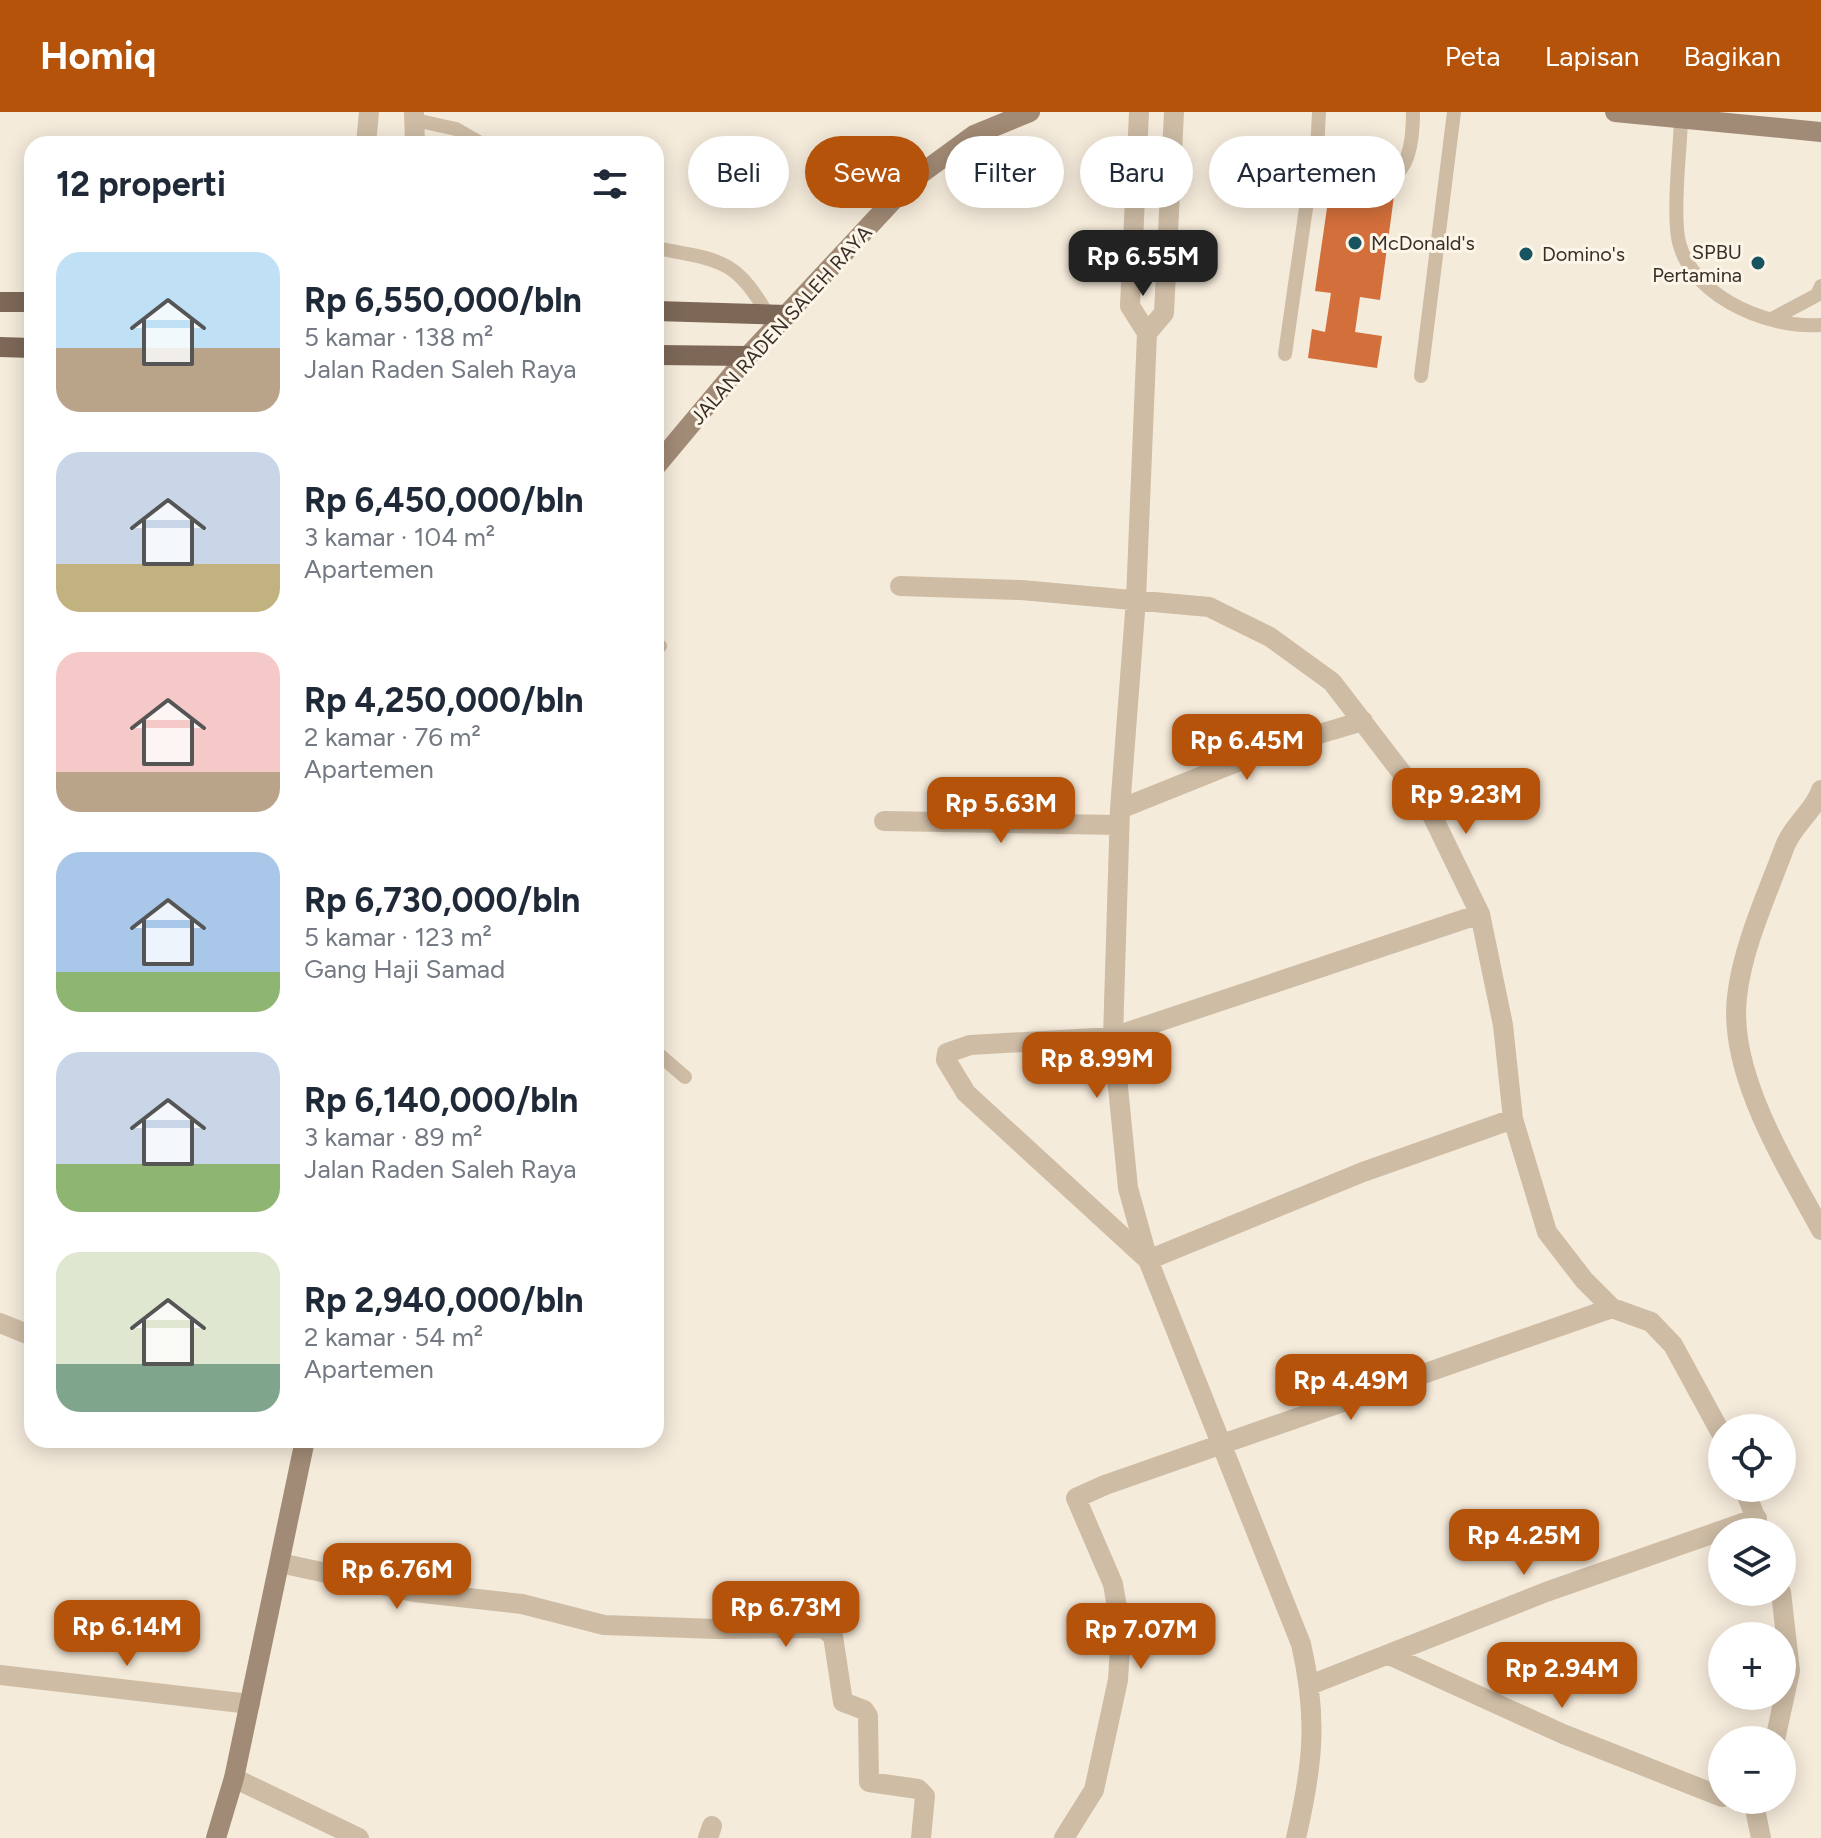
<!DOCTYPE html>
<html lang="id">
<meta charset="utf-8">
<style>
:root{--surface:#fff;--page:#f2f2f3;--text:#1f2937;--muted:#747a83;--accent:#b45309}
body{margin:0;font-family:Figtree,sans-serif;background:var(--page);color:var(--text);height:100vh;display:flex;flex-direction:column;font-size:30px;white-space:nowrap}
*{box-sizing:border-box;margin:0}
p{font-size:26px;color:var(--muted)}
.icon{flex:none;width:44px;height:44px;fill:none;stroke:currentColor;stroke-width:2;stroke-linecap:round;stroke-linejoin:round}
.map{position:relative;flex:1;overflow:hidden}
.panel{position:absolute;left:24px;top:24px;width:640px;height:1312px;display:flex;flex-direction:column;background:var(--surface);border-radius:24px;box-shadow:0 4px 20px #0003}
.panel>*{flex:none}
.guide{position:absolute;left:688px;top:24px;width:760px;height:72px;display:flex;gap:16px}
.tools{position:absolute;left:1708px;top:1302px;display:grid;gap:16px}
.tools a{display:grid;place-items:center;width:88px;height:88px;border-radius:50%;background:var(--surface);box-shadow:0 4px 20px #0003;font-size:40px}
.price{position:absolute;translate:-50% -68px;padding:0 18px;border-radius:16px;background:var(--accent);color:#fff;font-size:26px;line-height:52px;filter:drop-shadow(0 2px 4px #0008)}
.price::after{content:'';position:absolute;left:50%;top:48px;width:24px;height:18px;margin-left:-12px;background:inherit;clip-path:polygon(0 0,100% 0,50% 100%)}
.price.current{background:#222;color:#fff}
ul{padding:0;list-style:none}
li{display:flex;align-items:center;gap:24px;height:200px;padding:0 32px}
li span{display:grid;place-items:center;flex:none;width:224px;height:160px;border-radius:24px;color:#555}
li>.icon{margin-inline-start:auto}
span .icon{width:96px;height:96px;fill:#fffc;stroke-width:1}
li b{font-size:34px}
h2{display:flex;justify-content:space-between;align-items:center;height:96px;padding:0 32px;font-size:34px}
.pill{padding:0 28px;border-radius:36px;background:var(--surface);box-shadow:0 4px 20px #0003;font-size:28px;line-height:72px}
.pill.current{background:var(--accent);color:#fff}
header{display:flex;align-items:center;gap:48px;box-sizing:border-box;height:112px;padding:0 40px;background:var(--accent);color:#fff}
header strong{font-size:38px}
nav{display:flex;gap:44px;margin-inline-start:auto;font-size:28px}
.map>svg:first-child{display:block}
.building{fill:#d36f3b}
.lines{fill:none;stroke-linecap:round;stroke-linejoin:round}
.service{stroke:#cebca5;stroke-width:14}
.minor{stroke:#cebca5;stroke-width:20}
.secondary{stroke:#a28b76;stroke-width:20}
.primary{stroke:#7d6857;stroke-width:20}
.poi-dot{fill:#185460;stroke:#fcf5e8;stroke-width:3}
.labels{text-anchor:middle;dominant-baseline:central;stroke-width:6;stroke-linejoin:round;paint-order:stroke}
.poi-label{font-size:20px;fill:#3a2f27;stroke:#fcf5e8;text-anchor:start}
.street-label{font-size:20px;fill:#3a2f27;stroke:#fcf5e8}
</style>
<header>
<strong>Homiq</strong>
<nav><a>Peta</a><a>Lapisan</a><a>Bagikan</a></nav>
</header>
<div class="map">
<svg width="1821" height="1726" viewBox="0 0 1821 1726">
<rect width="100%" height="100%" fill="#f5ebdb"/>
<!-- building -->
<path class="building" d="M1330 75 1394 84 1380 188 1360 185 1355 220 1382 224 1377 256 1308 246 1312 217 1325 220 1331 181 1315 179Z"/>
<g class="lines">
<!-- service -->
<path class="service" d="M1319 0 1316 61C1384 81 1413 76 1413 0
M1681 6C1680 42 1674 81 1677 117 1681 181 1765 217 1821 213
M415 8 456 17 482 32
M656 136C716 148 736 145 767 202
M1772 207 1817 183 1821 174
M1285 242 1306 96 1316 61
M1421 264 1454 0
M656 531 660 534
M656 940 685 965"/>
<!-- minor -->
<path class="minor" d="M414 0 415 32
M1139 0 1130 194 1147 221 1136 487 1120 697 1113 925 1128 1076 1148 1148 1301 1532C1318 1606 1313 1653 1296 1726
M366 32 369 0
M1147 221 1164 201 1174 0
M900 474 1021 478 1209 495 1270 525 1332 570 1428 695 1480 802 1503 913 1513 1007 1547 1120 1584 1168 1612 1196 1651 1210 1673 1233 1722 1323
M1821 678C1815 698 1793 713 1785 734 1768 780 1742 836 1737 885 1728 962 1786 1053 1821 1118
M1120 697 1272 636 1363 609
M884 709 1119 713
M1480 802 1113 925 970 933 947 941 946 948 966 981 1148 1148 1363 1060 1513 1007
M0 1211 32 1224
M1744 1376 1761 1420
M280 1451 414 1480 522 1492 604 1513 716 1517 823 1516 833 1524 843 1590 864 1598 868 1604 869 1670 918 1677 925 1684 921 1726
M1389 1543 1563 1622 1722 1685
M0 1563 250 1592
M1310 1573 1546 1480 1757 1406
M1775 1628 1790 1559 1781 1480
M234 1666 359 1726
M1757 1688 1755 1697 1761 1726
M708 1726 712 1714
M1064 1726 1094 1678 1118 1568 1121 1519 1113 1472 1076 1386 1105 1373 1612 1196"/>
<!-- secondary -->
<path class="secondary" d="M1615 0 1821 20
M656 354 748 244 911 69 974 23 1030 0
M216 1726 234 1666 305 1328"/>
<!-- primary -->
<path class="primary" d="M0 190H32
M656 199 787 203
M0 235 32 236
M656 243 748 244"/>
</g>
<!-- markers -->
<g class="poi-dot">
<circle cx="1355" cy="131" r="8"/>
<circle cx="1526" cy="142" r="8"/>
<circle cx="1758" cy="151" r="8"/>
</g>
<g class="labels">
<!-- poi labels -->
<g class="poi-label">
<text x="1371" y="131">McDonald's</text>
<text x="1742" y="140" text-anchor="end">SPBU<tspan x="1742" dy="23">Pertamina</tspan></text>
<text x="1542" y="142">Domino's</text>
</g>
<!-- street labels -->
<g class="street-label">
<text transform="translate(781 213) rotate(-48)">JALAN RADEN SALEH RAYA</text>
</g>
</g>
</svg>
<div class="tools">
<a><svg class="icon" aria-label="locate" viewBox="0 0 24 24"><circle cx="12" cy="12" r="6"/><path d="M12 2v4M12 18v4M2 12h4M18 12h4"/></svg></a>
<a><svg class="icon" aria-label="layers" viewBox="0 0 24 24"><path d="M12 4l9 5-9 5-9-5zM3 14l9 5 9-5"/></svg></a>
<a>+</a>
<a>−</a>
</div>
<b class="price current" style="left:1143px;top:186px">Rp 6.55M</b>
<b class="price" style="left:1247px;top:670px">Rp 6.45M</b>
<b class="price" style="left:1466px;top:724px">Rp 9.23M</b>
<b class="price" style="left:1001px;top:733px">Rp 5.63M</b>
<b class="price" style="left:1097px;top:988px">Rp 8.99M</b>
<b class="price" style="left:1351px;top:1310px">Rp 4.49M</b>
<b class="price" style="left:1524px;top:1465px">Rp 4.25M</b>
<b class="price" style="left:397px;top:1499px">Rp 6.76M</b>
<b class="price" style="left:786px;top:1537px">Rp 6.73M</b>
<b class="price" style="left:127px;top:1556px">Rp 6.14M</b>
<b class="price" style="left:1141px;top:1559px">Rp 7.07M</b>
<b class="price" style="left:1562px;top:1598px">Rp 2.94M</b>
<div class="guide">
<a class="pill">Beli</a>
<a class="pill current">Sewa</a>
<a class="pill">Filter</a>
<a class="pill">Baru</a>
<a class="pill">Apartemen</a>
</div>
<section class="panel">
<h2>12 properti<svg class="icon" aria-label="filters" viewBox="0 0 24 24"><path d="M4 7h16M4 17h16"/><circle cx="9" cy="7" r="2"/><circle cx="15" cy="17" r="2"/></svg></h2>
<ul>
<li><span style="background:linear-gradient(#bfe0f5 60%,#b9a48a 0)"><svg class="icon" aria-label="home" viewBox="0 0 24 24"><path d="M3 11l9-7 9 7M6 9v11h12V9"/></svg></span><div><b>Rp 6,550,000/bln</b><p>5 kamar · 138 m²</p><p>Jalan Raden Saleh Raya</p></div></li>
<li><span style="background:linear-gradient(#c9d6e8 70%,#c2b280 0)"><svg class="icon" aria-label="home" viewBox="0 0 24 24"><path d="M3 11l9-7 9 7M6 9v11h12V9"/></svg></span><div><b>Rp 6,450,000/bln</b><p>3 kamar · 104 m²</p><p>Apartemen</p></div></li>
<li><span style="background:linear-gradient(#f6c9c9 75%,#b9a48a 0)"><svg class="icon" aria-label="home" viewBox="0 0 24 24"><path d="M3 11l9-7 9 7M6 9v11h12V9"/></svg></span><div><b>Rp 4,250,000/bln</b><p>2 kamar · 76 m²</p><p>Apartemen</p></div></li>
<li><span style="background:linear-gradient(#a9c7e8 75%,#8fb573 0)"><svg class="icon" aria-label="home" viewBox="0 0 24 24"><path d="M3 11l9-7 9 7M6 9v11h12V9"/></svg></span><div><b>Rp 6,730,000/bln</b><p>5 kamar · 123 m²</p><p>Gang Haji Samad</p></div></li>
<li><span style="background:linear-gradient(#c9d6e8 70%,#8fb573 0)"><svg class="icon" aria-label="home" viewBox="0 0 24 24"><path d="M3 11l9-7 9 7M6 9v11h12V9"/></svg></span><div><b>Rp 6,140,000/bln</b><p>3 kamar · 89 m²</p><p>Jalan Raden Saleh Raya</p></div></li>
<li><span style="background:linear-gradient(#dfe7d0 70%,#7fa58c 0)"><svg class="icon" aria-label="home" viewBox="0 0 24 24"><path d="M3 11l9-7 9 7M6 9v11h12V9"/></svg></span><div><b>Rp 2,940,000/bln</b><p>2 kamar · 54 m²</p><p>Apartemen</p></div></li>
</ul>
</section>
</div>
